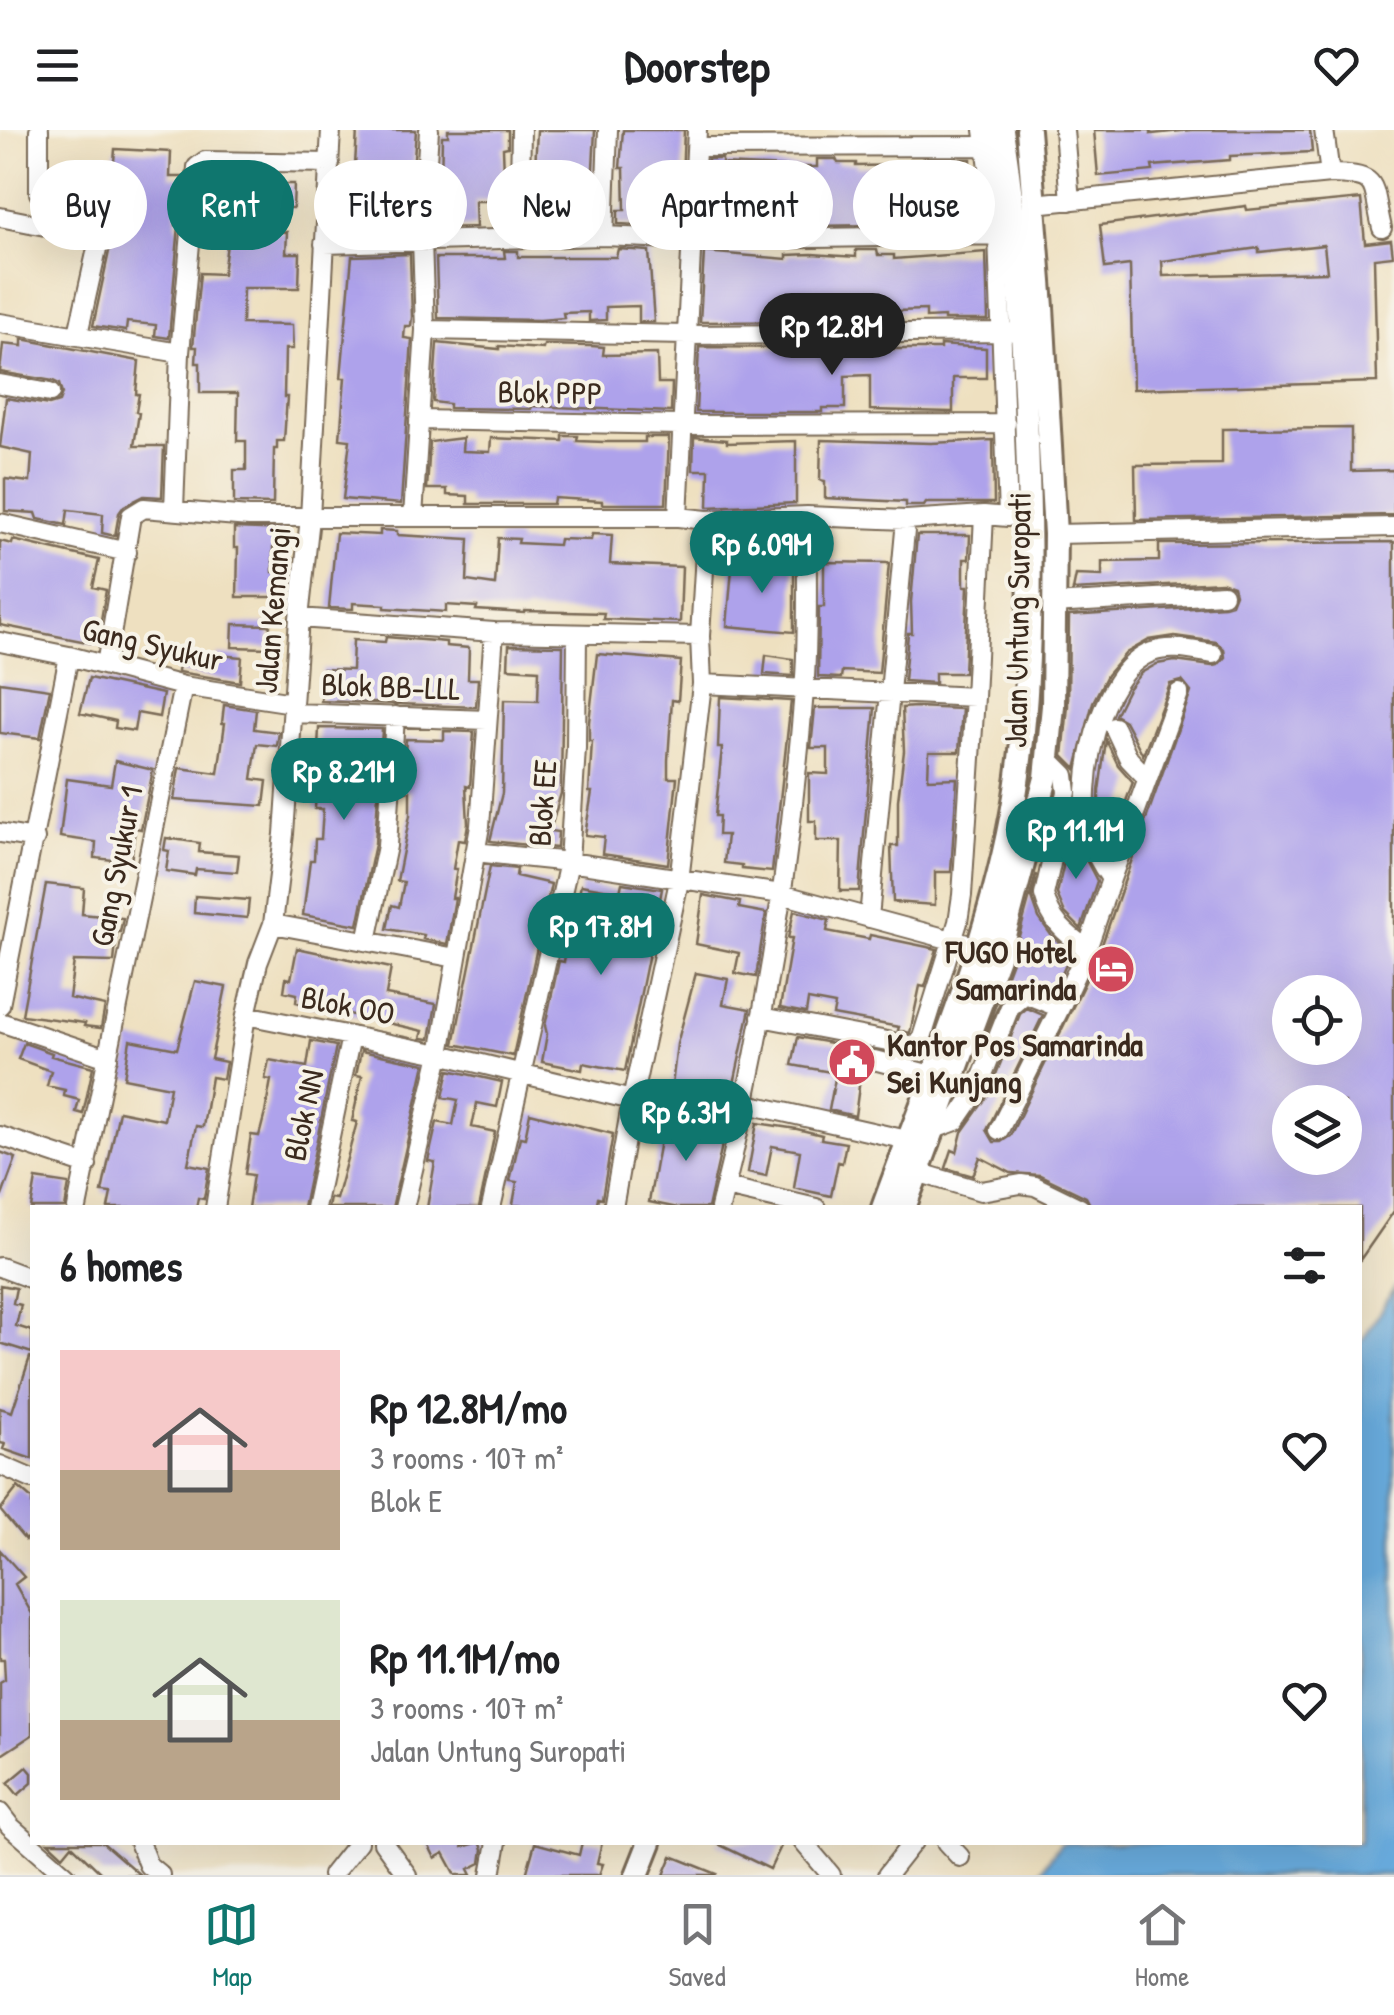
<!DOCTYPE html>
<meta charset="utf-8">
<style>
:root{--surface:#fff;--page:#f6f6f6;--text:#202124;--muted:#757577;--line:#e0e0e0;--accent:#0f766e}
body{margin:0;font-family:"Patrick Hand",sans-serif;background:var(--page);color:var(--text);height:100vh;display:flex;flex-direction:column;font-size:38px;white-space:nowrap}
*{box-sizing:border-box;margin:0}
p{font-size:32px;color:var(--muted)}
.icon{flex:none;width:55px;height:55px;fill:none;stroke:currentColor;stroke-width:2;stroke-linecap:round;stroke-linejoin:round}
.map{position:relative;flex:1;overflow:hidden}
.sheet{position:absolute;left:30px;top:1075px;width:1332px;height:640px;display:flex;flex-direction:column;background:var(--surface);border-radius:0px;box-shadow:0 10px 40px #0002}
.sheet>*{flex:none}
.guide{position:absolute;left:30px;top:30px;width:1335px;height:90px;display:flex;gap:20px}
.controls{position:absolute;left:1272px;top:845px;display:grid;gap:20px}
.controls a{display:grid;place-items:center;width:90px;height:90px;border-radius:50%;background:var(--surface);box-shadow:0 10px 40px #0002;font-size:50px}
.price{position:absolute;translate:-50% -85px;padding:0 22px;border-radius:35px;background:var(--accent);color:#fff;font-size:32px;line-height:65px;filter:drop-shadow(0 2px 5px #0008)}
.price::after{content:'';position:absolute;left:50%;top:60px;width:30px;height:22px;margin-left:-15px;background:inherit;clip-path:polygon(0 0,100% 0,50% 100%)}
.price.selected{background:#222;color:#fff}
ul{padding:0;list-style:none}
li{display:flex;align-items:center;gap:30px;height:250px;padding:0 30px}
li span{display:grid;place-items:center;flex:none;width:280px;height:200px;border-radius:0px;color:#555}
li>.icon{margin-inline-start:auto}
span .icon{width:120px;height:120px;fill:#fffc;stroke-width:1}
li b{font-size:42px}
h2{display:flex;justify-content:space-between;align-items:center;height:120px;padding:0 30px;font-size:42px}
.tag{padding:0 35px;border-radius:45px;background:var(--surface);box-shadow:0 10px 40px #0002;font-size:35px;line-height:90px}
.tag.selected{background:var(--accent);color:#fff}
header{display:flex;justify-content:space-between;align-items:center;height:130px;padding:0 30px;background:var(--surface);font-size:45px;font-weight:700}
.tabs{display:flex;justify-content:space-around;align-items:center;height:140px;border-top:2px solid var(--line);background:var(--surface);font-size:28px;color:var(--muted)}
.tabs a{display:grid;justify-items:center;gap:5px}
.tabs .selected{color:var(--accent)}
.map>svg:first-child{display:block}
.water{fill:#68aadc;stroke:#526a7d;stroke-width:2.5}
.building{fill:#aea2eb;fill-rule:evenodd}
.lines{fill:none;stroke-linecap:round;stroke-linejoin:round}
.minor-casing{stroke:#7a6a57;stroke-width:22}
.major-casing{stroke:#7a6a57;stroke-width:28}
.minor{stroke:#fff;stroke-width:18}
.major{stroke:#fff;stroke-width:22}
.labels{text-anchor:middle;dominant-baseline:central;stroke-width:8;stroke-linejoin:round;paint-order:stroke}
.street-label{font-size:32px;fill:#3b2a1e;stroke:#f7f3e8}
.poi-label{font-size:32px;font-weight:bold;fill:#3b2a1e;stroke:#f7f3e8;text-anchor:end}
</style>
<header><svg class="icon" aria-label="menu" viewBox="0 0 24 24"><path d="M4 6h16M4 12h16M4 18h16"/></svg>Doorstep<svg class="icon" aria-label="heart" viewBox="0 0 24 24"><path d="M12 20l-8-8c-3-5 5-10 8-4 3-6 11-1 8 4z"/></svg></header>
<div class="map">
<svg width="1394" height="1745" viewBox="0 0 1394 1745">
<rect width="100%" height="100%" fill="#f7f3e8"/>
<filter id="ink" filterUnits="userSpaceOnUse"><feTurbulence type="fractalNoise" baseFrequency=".01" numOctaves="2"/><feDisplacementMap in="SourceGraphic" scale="20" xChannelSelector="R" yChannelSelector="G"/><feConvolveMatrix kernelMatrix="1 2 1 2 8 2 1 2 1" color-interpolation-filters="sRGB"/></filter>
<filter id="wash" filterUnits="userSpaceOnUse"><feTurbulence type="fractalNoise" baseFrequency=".0048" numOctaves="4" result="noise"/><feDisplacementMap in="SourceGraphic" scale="40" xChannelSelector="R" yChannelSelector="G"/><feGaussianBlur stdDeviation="2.25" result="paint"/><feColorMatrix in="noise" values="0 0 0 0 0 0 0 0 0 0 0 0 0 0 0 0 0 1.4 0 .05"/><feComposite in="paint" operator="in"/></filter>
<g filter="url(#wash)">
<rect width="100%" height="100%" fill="#eee0c0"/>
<!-- water -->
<path class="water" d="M1394 1159V1745H1038L1061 1713 1360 1712V1214Z"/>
<g id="blocks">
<!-- building -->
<path class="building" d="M357 0H416L409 99 361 100 362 90 352 89Z
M448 0H508V17L503 18 505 71H475L476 97 440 98 442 6H448Z
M537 0H595L590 94 532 96Z
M623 0H684L681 75H676V97L618 94V80H625L624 38H620Z
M1094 0H1151V4L1192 0H1310L1312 22 1230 26V30L1152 36 1153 41 1098 46Z
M115 19 171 22 170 47H184L181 75 177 76 176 95H179L169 208 155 206 156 195 127 192 126 201 93 196 110 117 109 107 115 108 118 59 112 58Z
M708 29H722V34L787 37H817V29H836L838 33H856V36L908 35 923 33V29H971L972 67 978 66V93H961V73L922 74V94H908V64H877V95L811 96V92H789L788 65H763V96L705 97Z
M248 54H294L293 78 248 77Z
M1361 69 1365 113 1391 110 1393 126 1374 128 1377 252 1133 259 1130 135 1105 138 1100 95 1246 76 1247 80ZM1324 115 1327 142 1163 146 1162 131 1259 118V122Z
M229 99 287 102 286 123H300L299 158H243L242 194 292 195 293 219H285L284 267H287L284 311H277V319H274L273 374 234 373V340H246V311H237L238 263H200V233H196L197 217H193L200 143 223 144Z
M618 119 649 121 654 192H639V176L606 177V190L589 191V182L563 183 564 188 540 190 438 188 436 128H505L504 121H518V127H616Z
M856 120H877L878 125H894V129L986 122 988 190H944V187L926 188V180L895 181V191L700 192 704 122 787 129V125L812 124 856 127Z
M410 124 412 187 411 196H405L404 208 412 209 401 374 343 369 350 310 340 309 345 248H341L352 126Z
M22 209 139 231 136 264H139L136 282 139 283 134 316H164L162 367 144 366 124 376 119 383 115 406 102 403 103 384 68 380 66 395 38 389 36 383 5 381V349L30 352 32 324 0 317 6 268 49 275 59 272 62 264 59 254 53 251 0 242 3 214 22 216Z
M437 213 499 219V216L543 219 544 215 591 216 604 217 603 225 657 224 658 253H672L671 282 532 276 531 279 449 278V274L433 272Z
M940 215 986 218V248H953V282L870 280V245L845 246V278H822V282H696L699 217 900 219H940Z
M1351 298V341L1394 340V385L1136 390 1135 335 1222 334V299Z
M563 306H578L577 311 605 312H645V307H669L666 374H602V371L554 368 553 374H468V366L447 365V359H427L430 312 463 308 462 321 490 322 491 308 563 311Z
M694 307 727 310V313L796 311V373L708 377 709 340H693Z
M821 310 931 313 993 310 994 373H926L924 376H906V372L825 368V351L820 350Z
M234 398 284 400V418H273V442H279V467H237L238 418H234Z
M380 400 397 401V405L469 409 467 451 495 455 498 408 519 409 518 413 558 415 559 409 591 410 592 404 612 405 610 434 682 437 680 492 603 489 604 483 525 481 524 483 476 480 477 477 446 475V482L385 478V475L353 473V479L329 478 336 403 380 405Z
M917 405H970L969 429H964V456H968L964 543H935V553L904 551 908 503H912L911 472Z
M13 410 99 430 93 457 106 460 97 514 0 495V411L12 414Z
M1394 412V1081L1360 1130V1078H1092L1086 1067 1040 1045 1011 1043 980 1027 973 1046 946 1038 952 1020 957 1022 962 1002 987 967 1020 884 1027 878 1043 885 987 1000 994 1012H1001L1010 1006 1099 823 1191 562 1182 551 1170 554 1143 625 1125 591 1115 585 1128 559 1141 543 1157 534 1175 531 1212 536 1218 535 1225 527 1224 519 1216 512 1175 506 1149 510 1126 523 1107 545 1093 572 1076 639 1063 626 1068 576 1069 486 1224 476 1231 474 1235 464 1233 456 1222 452 1073 460 1076 445 1102 446V432L1159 431V414ZM1290 862H1345V918H1290ZM1290 972H1345V1028H1290Z
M733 427 794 436V502L727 496Z
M824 432 889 433 879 543 842 541 841 548 818 547 819 477H824Z
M233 494 270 495 269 518 232 517Z
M386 507 446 512V516L469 518 468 549H478L476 577 321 571 323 539 352 540 353 510 385 512Z
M509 515 563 516 561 663 550 701 558 702 557 718 490 711 502 663 504 570 538 571 539 540 508 538Z
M597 524 681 531 678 571 672 570 668 630V648H677L668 734 602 724 604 707 585 705 592 662H589L592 611H589V592Z
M217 525 242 527 240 552 178 542 179 530 217 533Z
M766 525 793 529V546L764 544Z
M89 548 163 564 159 587 137 583 134 601 115 598 116 591 80 583Z
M0 552 50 559 40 608 0 603Z
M720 567 791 571 772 742 742 739V735L724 733 727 705H718L719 686H715L722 618H718Z
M224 575 256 580 254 599 279 602 277 616 257 614 252 649 267 651 264 676 174 670 179 638 218 643 225 593H222Z
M915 577 962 579 959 622H929L928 649 957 648 951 742H935V775L893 772 891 716H898V670L904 621 902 578Z
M815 578H875L859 761H840L841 711H816V691H809V643L828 644V618H811Z
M319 598 382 599 375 714 358 795 303 785 310 730H314L315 709H321L323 679H315Z
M444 601 474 602 470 657 466 656 468 694 465 711 458 710 453 739H457L452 768H455L447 814 423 809 424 805 387 799 392 775 399 777 404 752 397 751 410 685V661H403L406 609 444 610Z
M1106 610 1118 635 1133 652 1108 720 1099 685V661Z
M115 631 153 640 141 699 135 698 131 732 95 728 96 712 60 707 67 649 111 655Z
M1074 688 1080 718 1097 751 1081 799 1065 783 1057 764Z
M166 708 200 713 199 722 239 725 237 742 196 739 195 745 166 741 169 721 164 720Z
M490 736 517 739 516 746 551 754 513 926 454 914Z
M1036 744 1032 768 1039 788 1051 805 1071 823 1054 862 1024 852 1002 868 977 925 1013 828Z
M622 753 662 759 625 941 583 933 582 940 542 932 547 904 545 896 559 831 564 832 571 783 575 784 581 755 620 762Z
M46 754 84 758 82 784 123 788 120 802H117L114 832 74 831 69 868 105 876 101 898 84 896 85 893 22 885Z
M703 765 740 772 739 778 766 783 756 847 735 843 739 823 696 814Z
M195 766 249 770 247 788 194 783Z
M794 781 829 790 827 801 869 809 870 805 937 819 925 857 920 856 910 903 898 900 899 897 833 885 835 875 808 870 806 883 780 878 792 808H788Z
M297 818 391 838 386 865 436 874 430 909 421 908 423 901 296 872 297 864 284 861 286 848 291 849Z
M696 843 728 849 723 874 750 879 731 968 708 963 707 969 671 964 677 914Z
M195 851 226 857 211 929 226 932 223 949 211 947 203 997 196 996 188 1034 209 1038 204 1069 198 1068 196 1078H108L111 1063 102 1062 119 981 164 990 170 957 124 948 130 910 177 919Z
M798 907 864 919 855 986 829 980 836 943 792 935Z
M311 911 336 916 303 1078H248L253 1045 245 1044 251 1005 259 1006 265 983 271 950 265 949 269 930 307 937Z
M24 913 52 923 51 926 93 937 83 984 76 982 79 970 64 966 65 960 47 956 51 941 18 929Z
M361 921 425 934 392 1078H328L330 1068 336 1069 357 992 352 991 362 946 356 945Z
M449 940 502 952 497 977 477 973 472 997 495 1002 479 1078H427L435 1032 428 1031 437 992 453 995 458 970 443 967Z
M530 983 613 1004 602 1068 598 1067 596 1078H530L513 1074 517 1052 510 1051 520 1007 525 1008Z
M661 987 726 997 708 1078H678L649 1072 661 1005H658Z
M757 993 797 999 822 1005 821 1009 846 1013 842 1033 838 1032 831 1066 794 1058 800 1021 772 1016 766 1046 748 1042Z
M0 1022 16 1028 2 1066H0Z
M36 1049 69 1054 65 1078H31Z
M0 1155 16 1158 13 1173 21 1175 16 1196 32 1201V1223L0 1213Z
M30 1227H32V1329L3 1319 5 1314 0 1313V1278L12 1282Z
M18 1357 32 1369V1402L25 1410 0 1380Z
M0 1420 24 1447 15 1454 32 1484V1605L0 1626V1553L5 1550 4 1529H0Z
M27 1637 32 1643V1653L18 1665 8 1653Z
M48 1712H102L140 1745H103L72 1715 63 1726Z
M427 1712H462L463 1717 480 1712 483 1719 481 1733 469 1739 472 1745H456L444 1723 435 1728Z
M582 1712H602L597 1733 603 1734 599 1745H526L535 1713 579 1725Z
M714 1712H783L770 1739Z
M672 1726 717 1744 716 1745H664Z"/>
</g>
</g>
<g filter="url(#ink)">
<use href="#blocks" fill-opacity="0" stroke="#7a6a57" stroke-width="2.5"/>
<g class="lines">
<!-- minor casing -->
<g class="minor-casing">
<path id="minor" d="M1064 0 1070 71
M1324 0 1330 44
M697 17 996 16
M39 63V0
M1034 74 1330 44C1381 45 1371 52 1382 98
M0 87 95 106 98 114 78 204
M604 106 608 0
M519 108 521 0
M324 114 604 106 693 110 1006 105
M0 193 180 223
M425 200 687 205 1010 202
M0 254 50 263
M419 290 680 295 1006 294
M174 379 180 223 197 37 205 31 330 33
M413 387 425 200 422 110 429 0
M678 387 697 0
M0 393 127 422
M1055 404 1394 397
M1053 474 1223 464
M299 488 494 502 700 506
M0 512 69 526 183 556 293 573
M106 535 131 386 144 378 249 387H678L707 390 807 386 906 390 984 385 1008 387 998 105 984 0
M702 554 975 567 962 765 958 792 919 917 761 887
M975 567 984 385
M294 583 487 590
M1114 597 1129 629 1147 648
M0 703 35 709
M475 722 569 732 781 764 989 820
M1111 749 1179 563
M869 788 906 390
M273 794 456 828
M367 811 387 716 395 586
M1087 819 1111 749C1102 736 1094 723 1090 708 1076 657 1097 542 1152 522 1172 515 1193 521 1213 524
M0 875 69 526
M246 885 440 924 632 970 740 987
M0 892 108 928
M874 930 931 945
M743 973 907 1010
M924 995 934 999 956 991 976 962 1010 877 1025 864 1060 878 1087 819C1065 803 1051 792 1044 765L1067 662 1065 645 1048 628
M999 1000 1060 878
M0 1006 87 1035
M917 1042 981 1061 1021 1054 1035 1056 1080 1078
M726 1057 816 1078
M77 1078 183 556
M215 1078 246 885 258 833 273 794 284 704 299 488 310 388 331 0
M315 1078 351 906
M404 1078 440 924 480 696 494 502
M491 1078 569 732 576 618 577 504
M613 1078 632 970 679 751 702 554 700 506 707 390
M720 1078C763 909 790 734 804 561 809 503 806 444 807 386
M0 1137 32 1149
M0 1335 32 1349
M0 1683 10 1696 66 1745
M139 1712 148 1735 160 1745
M383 1712 407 1745
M803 1712 831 1745
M946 1712 960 1727
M332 1745 358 1712
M491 1745 497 1712
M887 1745 913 1712"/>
</g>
<!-- major casing -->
<g class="major-casing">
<path id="major" d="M883 1078C932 943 992 808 1015 666 1033 549 1031 428 1027 310 1023 206 1018 103 1002 0
M904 1078 999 824 1046 648 1053 576 1055 404 1042 177 1028 0
M637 1745 650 1712"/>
</g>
<!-- minor -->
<use href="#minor" class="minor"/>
<!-- major -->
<use href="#major" class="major"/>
</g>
</g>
<!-- icons -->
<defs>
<g id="hotel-disc" transform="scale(2.5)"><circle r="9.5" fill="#d1495b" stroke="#f7f3e8"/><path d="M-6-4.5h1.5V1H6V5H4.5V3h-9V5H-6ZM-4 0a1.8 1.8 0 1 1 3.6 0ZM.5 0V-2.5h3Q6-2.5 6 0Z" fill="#fff"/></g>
<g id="civic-disc" transform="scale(2.5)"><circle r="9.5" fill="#d1495b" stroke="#f7f3e8"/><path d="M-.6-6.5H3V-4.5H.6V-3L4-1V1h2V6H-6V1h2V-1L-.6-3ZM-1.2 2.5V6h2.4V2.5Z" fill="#fff"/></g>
</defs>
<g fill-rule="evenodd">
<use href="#hotel-disc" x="1111" y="839"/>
<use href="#civic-disc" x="852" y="932"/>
</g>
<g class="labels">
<!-- street labels -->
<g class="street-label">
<text transform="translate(550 262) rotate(1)">Blok PPP</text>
<text transform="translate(272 480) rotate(-85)">Jalan Kemangi</text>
<text transform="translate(1017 490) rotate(-89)">Jalan Untung Suropati</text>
<text transform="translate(153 514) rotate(13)">Gang Syukur</text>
<text transform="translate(391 556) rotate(2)">Blok BB-LLL</text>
<text transform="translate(542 673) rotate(-86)">Blok EE</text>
<text transform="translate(116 736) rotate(-79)">Gang Syukur 1</text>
<text transform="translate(348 875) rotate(11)">Blok OO</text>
<text transform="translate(303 985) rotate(-78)">Blok NN</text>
</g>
<!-- poi labels -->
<g class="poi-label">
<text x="1076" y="821">FUGO Hotel<tspan x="1076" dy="37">Samarinda</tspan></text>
<text x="887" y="914" text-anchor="start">Kantor Pos Samarinda<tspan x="887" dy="37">Sei Kunjang</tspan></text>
</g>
</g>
</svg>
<div class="controls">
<a><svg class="icon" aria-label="locate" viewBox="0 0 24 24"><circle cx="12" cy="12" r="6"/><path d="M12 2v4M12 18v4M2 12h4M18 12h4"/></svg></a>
<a><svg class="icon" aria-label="layers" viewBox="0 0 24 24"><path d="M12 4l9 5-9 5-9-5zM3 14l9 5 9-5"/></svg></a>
</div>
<b class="price selected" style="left:832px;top:248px">Rp 12.8M</b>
<b class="price" style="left:762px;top:466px">Rp 6.09M</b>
<b class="price" style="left:344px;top:693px">Rp 8.21M</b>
<b class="price" style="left:1076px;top:752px">Rp 11.1M</b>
<b class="price" style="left:601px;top:848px">Rp 17.8M</b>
<b class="price" style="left:686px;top:1034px">Rp 6.3M</b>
<div class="guide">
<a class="tag">Buy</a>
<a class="tag selected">Rent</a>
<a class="tag">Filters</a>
<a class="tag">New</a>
<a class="tag">Apartment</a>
<a class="tag">House</a>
</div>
<section class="sheet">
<h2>6 homes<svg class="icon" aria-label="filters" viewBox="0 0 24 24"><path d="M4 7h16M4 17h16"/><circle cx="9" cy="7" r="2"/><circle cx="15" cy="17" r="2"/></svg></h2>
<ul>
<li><span style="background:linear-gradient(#f6c9c9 60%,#b9a48a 0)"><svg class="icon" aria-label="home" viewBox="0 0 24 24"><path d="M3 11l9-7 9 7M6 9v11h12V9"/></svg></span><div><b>Rp 12.8M/mo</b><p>3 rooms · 107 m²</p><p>Blok E</p></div><svg class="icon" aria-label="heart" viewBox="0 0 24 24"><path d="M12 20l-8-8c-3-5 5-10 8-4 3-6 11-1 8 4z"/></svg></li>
<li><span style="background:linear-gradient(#dfe7d0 60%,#b9a48a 0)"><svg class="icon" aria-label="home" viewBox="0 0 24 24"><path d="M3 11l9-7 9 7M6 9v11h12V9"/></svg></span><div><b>Rp 11.1M/mo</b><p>3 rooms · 107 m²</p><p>Jalan Untung Suropati</p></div><svg class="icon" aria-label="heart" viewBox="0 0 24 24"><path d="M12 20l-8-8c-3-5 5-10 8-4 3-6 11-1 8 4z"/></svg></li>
</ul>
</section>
</div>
<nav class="tabs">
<a class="selected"><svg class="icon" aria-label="map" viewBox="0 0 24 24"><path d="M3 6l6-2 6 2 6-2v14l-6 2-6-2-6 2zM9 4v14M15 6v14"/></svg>Map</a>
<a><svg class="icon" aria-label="saved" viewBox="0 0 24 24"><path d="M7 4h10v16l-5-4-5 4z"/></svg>Saved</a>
<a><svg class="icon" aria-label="home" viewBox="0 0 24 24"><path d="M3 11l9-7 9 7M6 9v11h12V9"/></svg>Home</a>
</nav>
